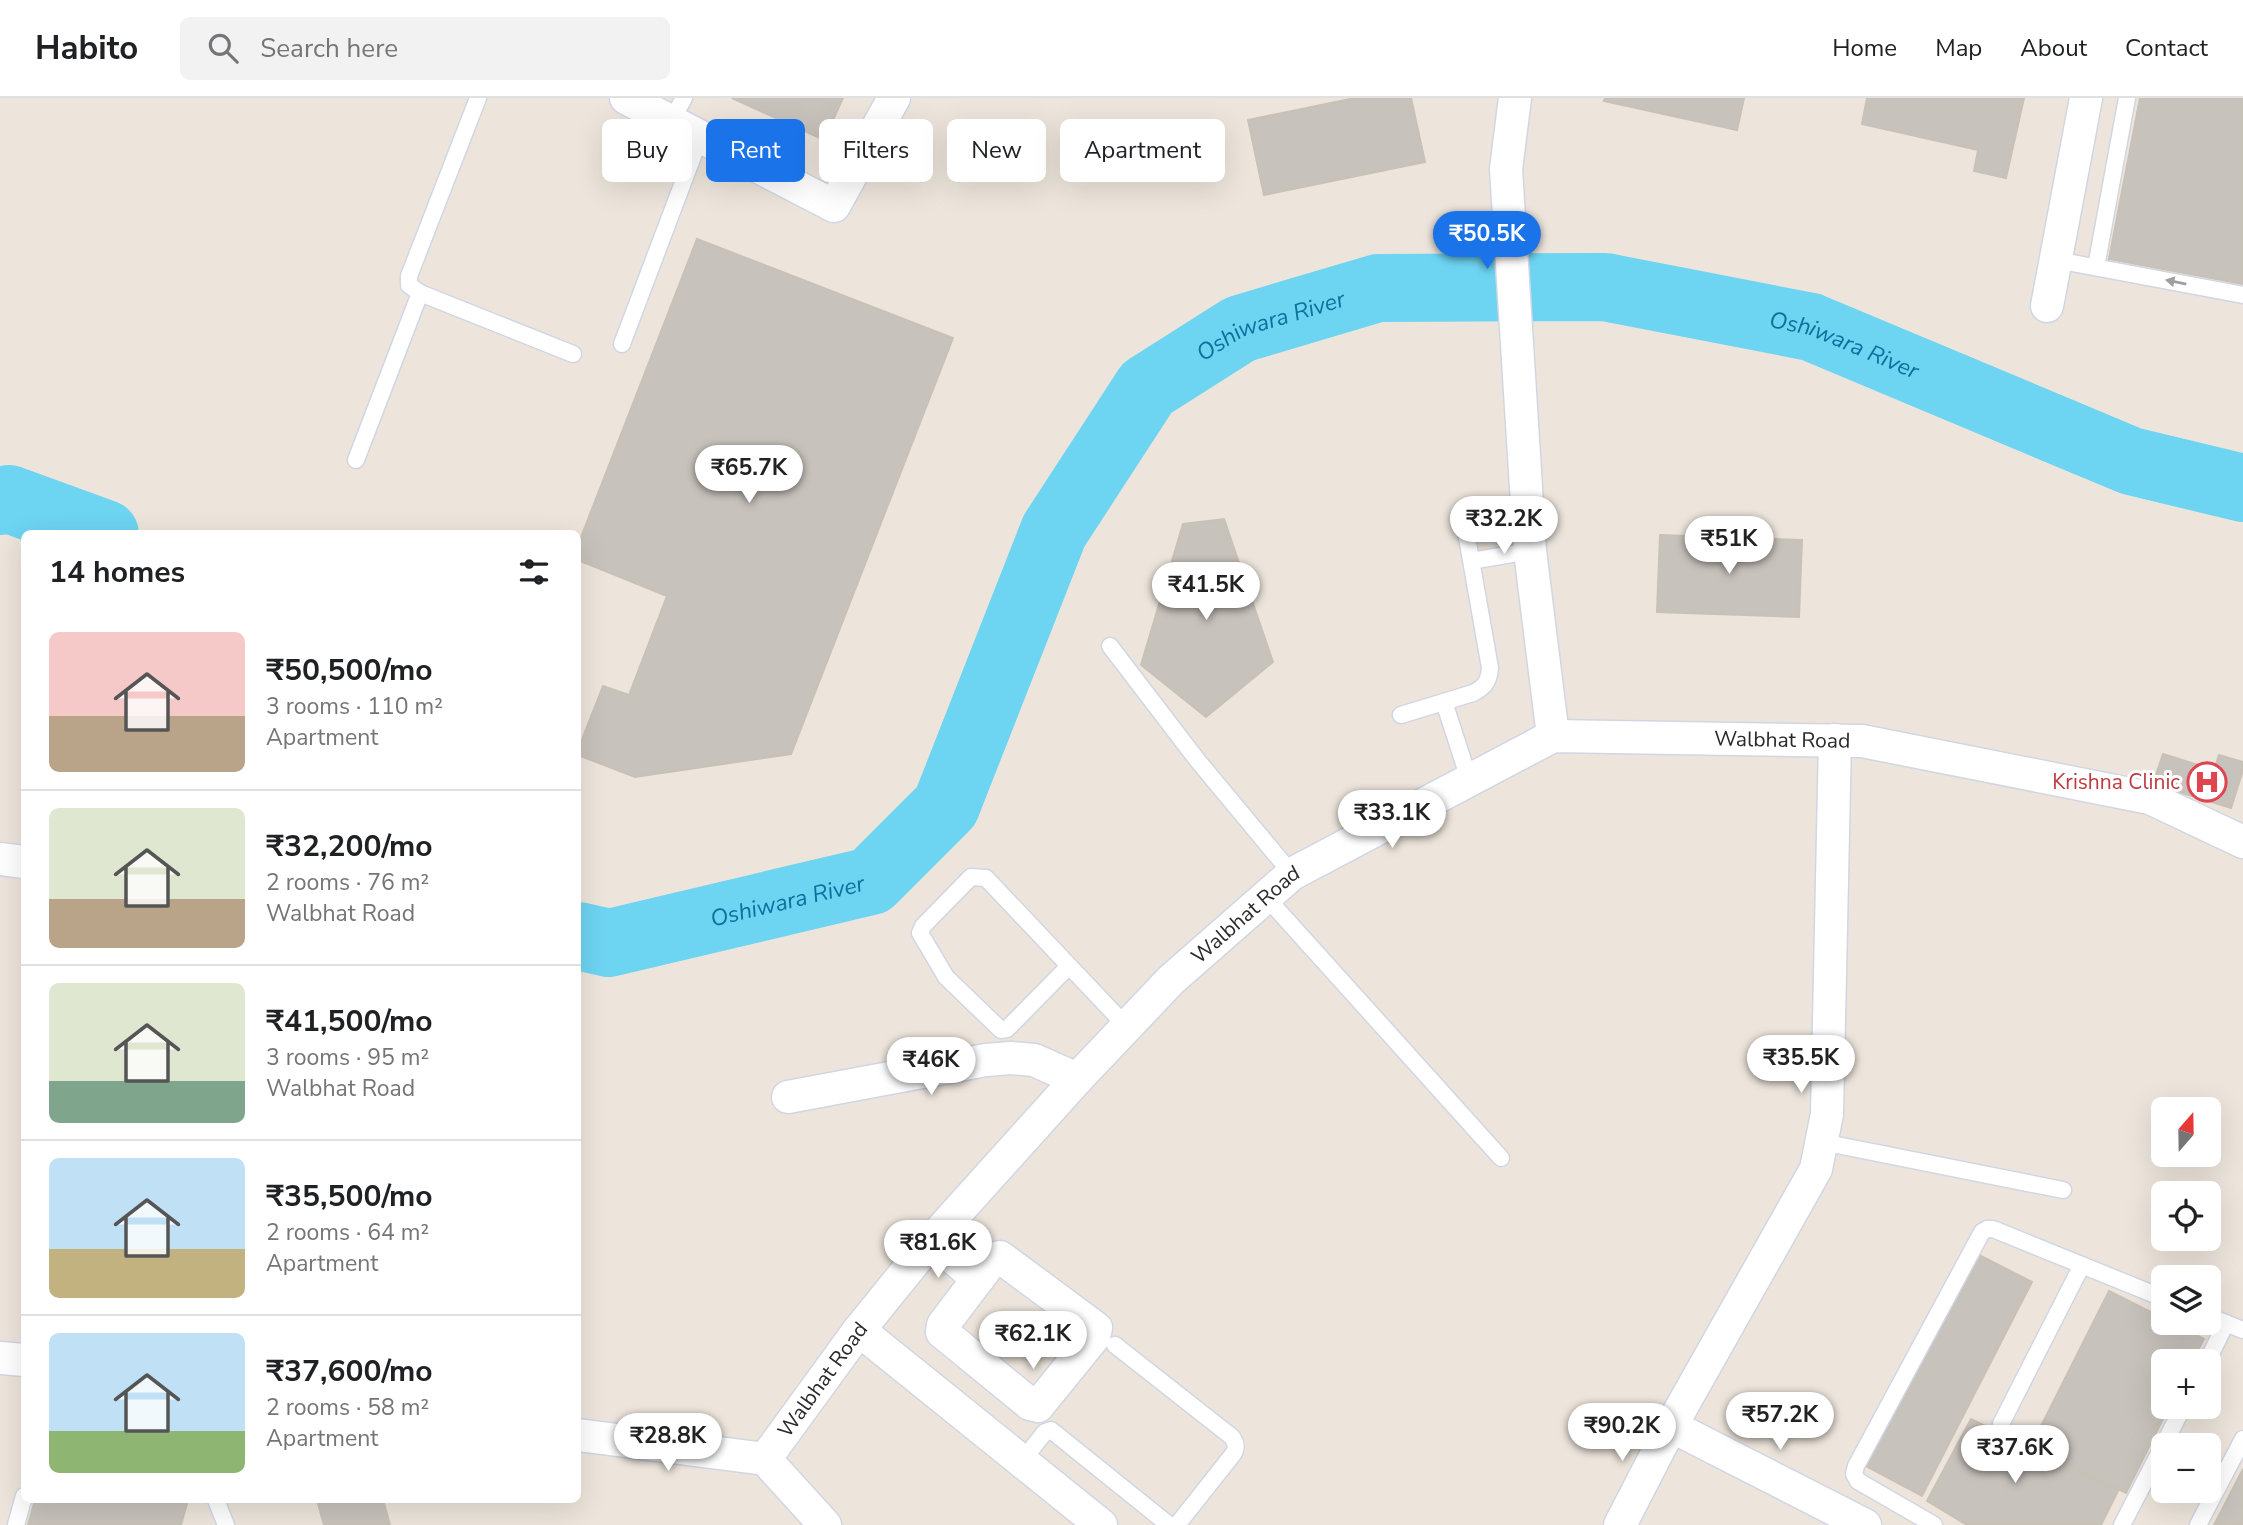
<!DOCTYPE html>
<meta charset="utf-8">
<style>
:root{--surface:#fff;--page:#f2f2f2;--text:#202124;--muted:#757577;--line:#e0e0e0;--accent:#1a73e8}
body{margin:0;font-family:"Nunito Sans",sans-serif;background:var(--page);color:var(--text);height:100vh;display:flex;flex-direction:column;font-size:26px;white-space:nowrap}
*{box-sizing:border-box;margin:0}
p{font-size:23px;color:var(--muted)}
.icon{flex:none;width:38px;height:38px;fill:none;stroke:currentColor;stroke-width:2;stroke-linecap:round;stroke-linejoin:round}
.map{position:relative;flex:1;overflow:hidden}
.side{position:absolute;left:21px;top:432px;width:560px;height:973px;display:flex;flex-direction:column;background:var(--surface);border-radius:10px;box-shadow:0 7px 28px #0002}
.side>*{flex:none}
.guide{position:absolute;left:602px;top:21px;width:665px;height:63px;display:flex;gap:14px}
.needle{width:46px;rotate:20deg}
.fabs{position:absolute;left:2151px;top:999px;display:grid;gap:14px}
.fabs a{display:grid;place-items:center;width:70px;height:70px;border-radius:10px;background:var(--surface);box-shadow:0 7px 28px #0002;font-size:35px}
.price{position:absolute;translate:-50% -60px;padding:0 16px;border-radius:24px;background:#fff;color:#222;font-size:23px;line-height:46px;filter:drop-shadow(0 2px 4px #0008)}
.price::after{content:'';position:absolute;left:50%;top:42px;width:21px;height:16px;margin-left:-10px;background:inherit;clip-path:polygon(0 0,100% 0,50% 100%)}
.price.selected{background:var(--accent);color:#fff}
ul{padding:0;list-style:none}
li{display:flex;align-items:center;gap:21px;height:175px;padding:0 28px}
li+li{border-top:2px solid var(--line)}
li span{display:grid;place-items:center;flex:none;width:196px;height:140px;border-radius:10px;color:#555}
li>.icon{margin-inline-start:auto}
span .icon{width:84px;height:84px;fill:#fffc;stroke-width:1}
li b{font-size:30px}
h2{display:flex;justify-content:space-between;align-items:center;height:84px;padding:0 28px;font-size:30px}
.pill{padding:0 24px;border-radius:10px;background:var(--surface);box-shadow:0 7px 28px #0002;font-size:24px;line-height:63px}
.pill.selected{background:var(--accent);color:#fff}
header{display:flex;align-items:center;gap:42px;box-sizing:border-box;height:98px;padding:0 35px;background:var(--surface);border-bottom:2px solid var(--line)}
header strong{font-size:33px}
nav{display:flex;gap:38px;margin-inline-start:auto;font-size:24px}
.search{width:490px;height:63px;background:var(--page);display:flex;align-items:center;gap:18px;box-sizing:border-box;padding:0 24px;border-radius:10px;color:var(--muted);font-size:26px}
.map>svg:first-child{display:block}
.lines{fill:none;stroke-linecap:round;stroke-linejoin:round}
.river{stroke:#6dd4f1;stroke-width:68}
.building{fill:#c8c2bc;stroke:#c8c1b6;stroke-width:2}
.lane-casing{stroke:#d1d6e3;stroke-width:19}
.street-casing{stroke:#d1d6e3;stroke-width:35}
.lane{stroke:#fff;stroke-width:16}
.street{stroke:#fff;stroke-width:32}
.oneway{fill:#9f9f9f}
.labels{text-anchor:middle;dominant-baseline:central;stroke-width:6;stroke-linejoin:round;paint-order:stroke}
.street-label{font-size:21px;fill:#2a2a2a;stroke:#fff}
.health-label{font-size:21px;fill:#be3a42;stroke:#fff;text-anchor:end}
.water-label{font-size:23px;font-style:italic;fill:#0b729e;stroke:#fff}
</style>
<header>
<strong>Habito</strong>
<div class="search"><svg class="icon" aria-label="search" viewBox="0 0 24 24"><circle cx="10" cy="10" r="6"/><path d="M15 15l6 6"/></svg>Search here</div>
<nav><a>Home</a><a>Map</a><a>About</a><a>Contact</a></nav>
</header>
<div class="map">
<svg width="2243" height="1427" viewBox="0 0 2243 1427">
<rect width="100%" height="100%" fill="#ede5dc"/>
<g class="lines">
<!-- river -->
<g class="river">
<path d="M0 403 9 401 105 436"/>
<path id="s1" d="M578 838 609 845 871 783 946 708 1054 433 1147 290 1240 231 1378 190 1605 189 1811 229 2131 363 2243 390"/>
</g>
</g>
<!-- building -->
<path class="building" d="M732 0H843L824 42Z
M1355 0H1411L1425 64 1264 97 1248 22Z
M1605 0H1744L1737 32 1604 3Z
M1867 0H2024L2006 80 1974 73 1978 52 1862 26Z
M2140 0H2243V186L2109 161Z
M697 141 953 240 791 656 635 679 578 657V652L603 588 629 597 667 498 578 462V447Z
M1224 421 1273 564 1206 619 1141 567 1183 426Z
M1660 437 1802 442 1799 519 1657 514Z
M2163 656 2214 672 2219 657 2243 664V672L2231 710 2153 686Z
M1977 1156 2032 1184 1922 1398 1866 1368Z
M2109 1193 2163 1220V1225H2173L2204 1241 2192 1264H2163V1309H2169L2126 1395 2031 1348Z
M1971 1321 2118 1393 2101 1427H1967L1927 1403Z
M2243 1371V1427H2214Z
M35 1402H188L181 1427H28Z
M317 1402H383L390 1427H324Z"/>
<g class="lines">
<!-- lane casing -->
<g class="lane-casing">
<path id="lane" d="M478 0 409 178V187L420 195 573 256
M671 23 684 0
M2056 162 2243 197
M2096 169 2127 0
M622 246 701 37
M356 362 420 195
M1471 463 1530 453
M1110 548 1198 663 1292 776
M1444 604 1469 681
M1401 617 1473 595C1485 589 1489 583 1490 570L1465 428
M1266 799 1501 1060
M1069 868 1007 931 1001 932 946 879 920 835 923 828 971 779 986 780 1127 929
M1822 1044 2063 1092
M2208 1218 2243 1232
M1115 1247 1232 1339C1236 1345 1237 1349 1234 1355L1177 1427
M2207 1264 2226 1225
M2001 1326 2082 1167
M2163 1348 2183 1309
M1022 1363 1045 1334 1051 1332 1169 1427
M216 1402 226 1427
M16 1427 24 1398
M1934 1427 1858 1383 1854 1376 1856 1368 1982 1134 1987 1131H1993L2163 1200
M2122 1427 2163 1348
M2198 1427 2243 1341"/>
</g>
<!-- street casing -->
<g class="street-casing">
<g id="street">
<path d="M626 0 834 108 894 0"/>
<path d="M1515 0 1506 71 1530 453 1553 638"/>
<path d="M2047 208 2086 0"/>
<path d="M0 761 24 764"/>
<path d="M788 999 986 962 1011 960 1034 962 1077 981"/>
<path d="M932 1142 978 1181"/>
<path d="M1000 1159 1096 1230 1094 1239 1038 1308 1030 1306 942 1234 943 1227 993 1161Z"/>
<path d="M859 1232 1101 1427"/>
<path d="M0 1260 24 1262"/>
<path d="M1671 1328 1865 1427"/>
<path d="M578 1337 765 1361 825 1427"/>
<path id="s2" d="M765 1361 859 1232 932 1142 1077 981 1171 882 1292 776 1553 638 1862 643 2150 700 2243 744"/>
<path d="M1620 1427 1671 1328 1816 1071 1827 1016 1835 642"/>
</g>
</g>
<!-- lane -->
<use href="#lane" class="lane"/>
<!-- street -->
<use href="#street" class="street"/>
</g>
<!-- one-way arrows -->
<defs><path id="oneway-solid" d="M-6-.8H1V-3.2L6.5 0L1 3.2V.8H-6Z" transform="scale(1.75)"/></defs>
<use class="oneway" href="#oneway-solid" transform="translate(2176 184) rotate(-169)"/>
<!-- icons -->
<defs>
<g id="hospital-ring" transform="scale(2.0125)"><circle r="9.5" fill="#fff" stroke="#e0444e" stroke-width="1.5"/><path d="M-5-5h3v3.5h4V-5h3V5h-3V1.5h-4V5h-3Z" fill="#e0444e"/></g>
</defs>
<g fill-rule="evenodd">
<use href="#hospital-ring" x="2207" y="684"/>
</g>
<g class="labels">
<!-- street labels -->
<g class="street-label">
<text stroke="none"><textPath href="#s2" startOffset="1314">Walbhat Road</textPath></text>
<text stroke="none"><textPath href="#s2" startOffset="728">Walbhat Road</textPath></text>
<text stroke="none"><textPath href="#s2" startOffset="98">Walbhat Road</textPath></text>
</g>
<!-- health labels -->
<g class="health-label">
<text x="2180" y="684">Krishna Clinic</text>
</g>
<!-- water labels -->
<g class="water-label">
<text stroke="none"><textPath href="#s1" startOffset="1013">Oshiwara River</textPath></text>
<text stroke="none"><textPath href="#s1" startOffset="1601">Oshiwara River</textPath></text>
<text stroke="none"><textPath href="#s1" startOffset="215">Oshiwara River</textPath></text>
</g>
</g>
</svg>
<div class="fabs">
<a><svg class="needle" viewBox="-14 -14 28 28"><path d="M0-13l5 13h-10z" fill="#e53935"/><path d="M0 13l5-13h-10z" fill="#757577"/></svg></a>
<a><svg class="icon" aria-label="locate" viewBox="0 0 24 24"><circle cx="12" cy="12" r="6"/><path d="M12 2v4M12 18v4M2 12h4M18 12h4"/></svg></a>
<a><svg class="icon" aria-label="layers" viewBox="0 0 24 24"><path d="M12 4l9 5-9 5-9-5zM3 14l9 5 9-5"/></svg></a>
<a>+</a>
<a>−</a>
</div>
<b class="price selected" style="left:1487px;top:173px">₹50.5K</b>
<b class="price" style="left:749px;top:407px">₹65.7K</b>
<b class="price" style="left:1504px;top:458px">₹32.2K</b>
<b class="price" style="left:1729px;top:478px">₹51K</b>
<b class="price" style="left:1206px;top:524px">₹41.5K</b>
<b class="price" style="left:1392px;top:752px">₹33.1K</b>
<b class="price" style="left:1801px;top:997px">₹35.5K</b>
<b class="price" style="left:931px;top:999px">₹46K</b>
<b class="price" style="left:938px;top:1182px">₹81.6K</b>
<b class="price" style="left:1033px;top:1273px">₹62.1K</b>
<b class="price" style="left:1780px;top:1354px">₹57.2K</b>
<b class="price" style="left:1622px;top:1365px">₹90.2K</b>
<b class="price" style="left:668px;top:1375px">₹28.8K</b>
<b class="price" style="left:2015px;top:1387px">₹37.6K</b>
<div class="guide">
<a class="pill">Buy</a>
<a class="pill selected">Rent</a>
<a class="pill">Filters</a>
<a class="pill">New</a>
<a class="pill">Apartment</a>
</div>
<section class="side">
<h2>14 homes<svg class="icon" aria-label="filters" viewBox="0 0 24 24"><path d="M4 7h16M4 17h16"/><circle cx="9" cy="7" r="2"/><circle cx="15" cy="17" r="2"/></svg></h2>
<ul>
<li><span style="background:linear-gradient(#f6c9c9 60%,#b9a48a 0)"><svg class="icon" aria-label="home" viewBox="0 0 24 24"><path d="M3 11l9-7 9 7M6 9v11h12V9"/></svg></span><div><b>₹50,500/mo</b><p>3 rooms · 110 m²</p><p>Apartment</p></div></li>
<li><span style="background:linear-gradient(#dfe7d0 65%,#b9a48a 0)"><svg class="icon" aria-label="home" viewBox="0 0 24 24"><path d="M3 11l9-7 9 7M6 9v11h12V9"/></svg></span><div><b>₹32,200/mo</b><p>2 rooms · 76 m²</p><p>Walbhat Road</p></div></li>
<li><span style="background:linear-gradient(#dfe7d0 70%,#7fa58c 0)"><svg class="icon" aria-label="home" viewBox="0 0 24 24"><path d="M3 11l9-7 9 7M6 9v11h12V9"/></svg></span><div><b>₹41,500/mo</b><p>3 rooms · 95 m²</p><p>Walbhat Road</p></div></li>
<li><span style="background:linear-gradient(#bfe0f5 65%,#c2b280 0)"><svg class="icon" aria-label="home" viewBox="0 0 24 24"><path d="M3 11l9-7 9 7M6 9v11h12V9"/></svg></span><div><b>₹35,500/mo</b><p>2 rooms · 64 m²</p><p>Apartment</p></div></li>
<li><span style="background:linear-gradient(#bfe0f5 70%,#8fb573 0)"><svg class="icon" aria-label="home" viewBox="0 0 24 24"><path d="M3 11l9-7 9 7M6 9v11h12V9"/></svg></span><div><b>₹37,600/mo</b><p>2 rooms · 58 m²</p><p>Apartment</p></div></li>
</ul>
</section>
</div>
